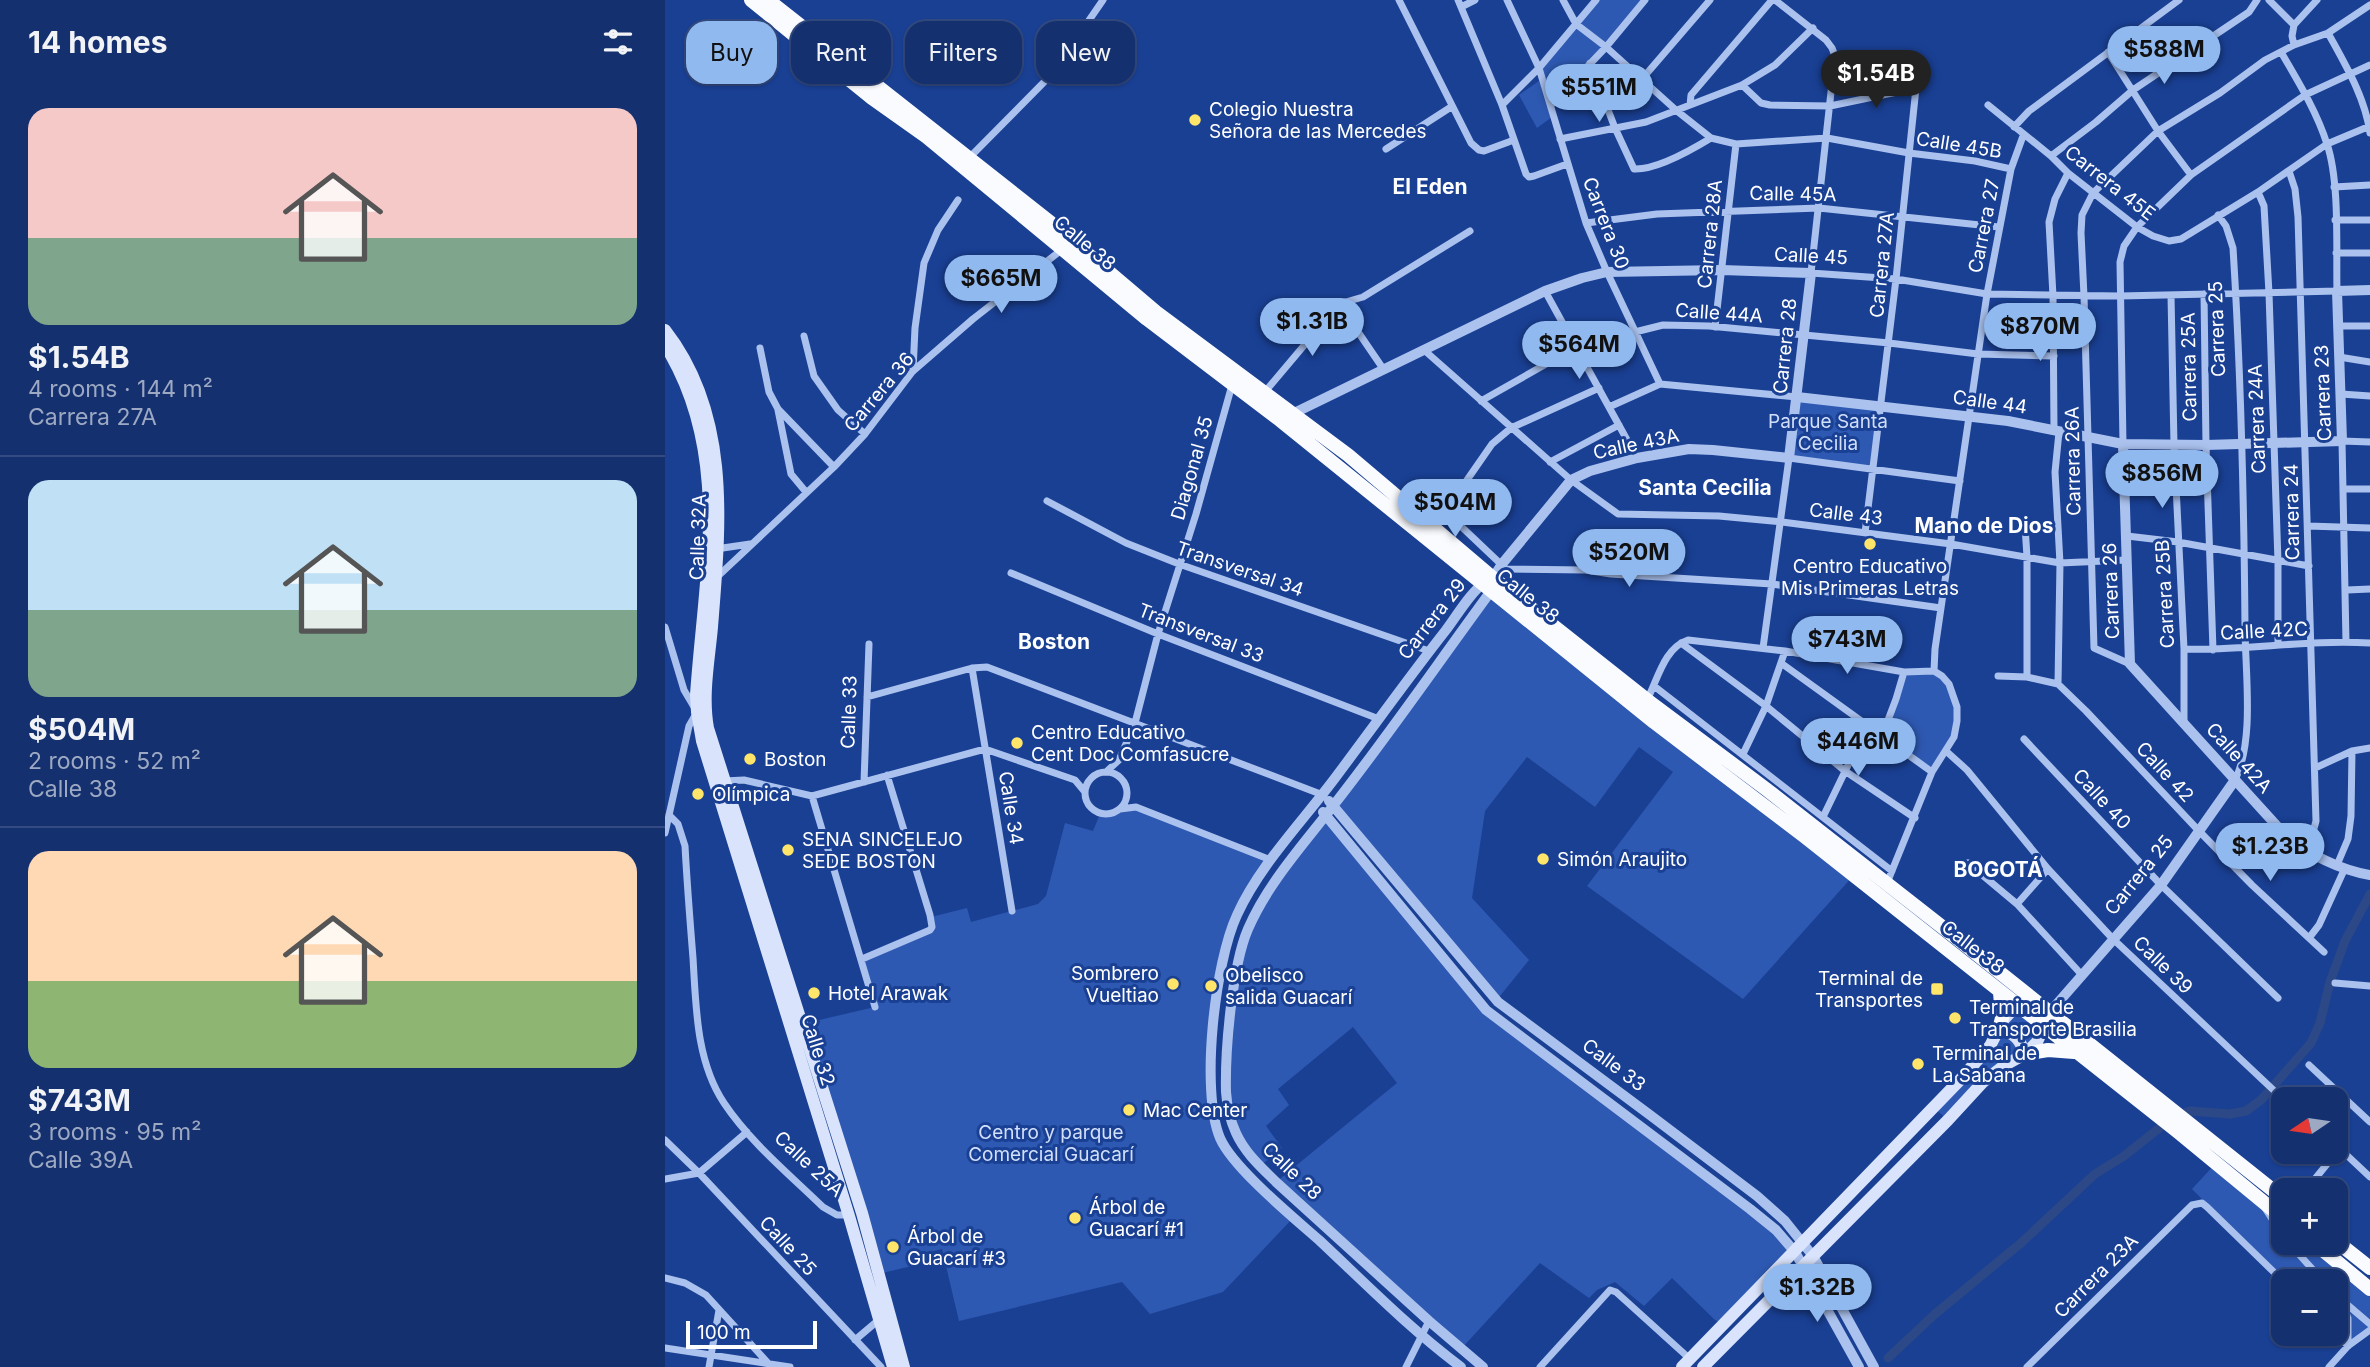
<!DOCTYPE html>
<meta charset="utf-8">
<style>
:root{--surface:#14306f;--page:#213c77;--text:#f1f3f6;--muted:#9da9c3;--line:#334b82;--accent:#90b9f0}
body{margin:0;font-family:Inter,sans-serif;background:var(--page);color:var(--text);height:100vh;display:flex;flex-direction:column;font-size:26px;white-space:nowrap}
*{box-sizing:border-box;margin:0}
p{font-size:23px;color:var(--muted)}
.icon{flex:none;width:38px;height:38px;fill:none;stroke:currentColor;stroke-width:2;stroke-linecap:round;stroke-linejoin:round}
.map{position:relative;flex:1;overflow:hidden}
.details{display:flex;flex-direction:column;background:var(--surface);width:665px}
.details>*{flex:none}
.guide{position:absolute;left:21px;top:21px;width:665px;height:63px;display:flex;gap:14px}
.needle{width:46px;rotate:257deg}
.controls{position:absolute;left:1606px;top:1087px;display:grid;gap:14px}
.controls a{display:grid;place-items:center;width:77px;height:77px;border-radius:14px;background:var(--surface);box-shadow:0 2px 5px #0004,0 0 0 2px var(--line);font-size:35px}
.scale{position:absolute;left:21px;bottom:18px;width:131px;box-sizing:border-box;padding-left:7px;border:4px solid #fff;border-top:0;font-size:19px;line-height:24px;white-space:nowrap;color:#fff;-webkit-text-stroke:5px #1a4094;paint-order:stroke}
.price{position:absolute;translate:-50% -60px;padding:0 16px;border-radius:24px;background:var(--accent);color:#111;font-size:23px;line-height:46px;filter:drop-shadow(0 2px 4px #0008)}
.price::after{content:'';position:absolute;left:50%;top:42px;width:21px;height:16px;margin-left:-10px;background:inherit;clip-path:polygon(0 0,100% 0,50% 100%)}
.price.on{background:#222;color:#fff}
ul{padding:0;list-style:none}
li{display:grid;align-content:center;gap:14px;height:371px;padding:0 28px}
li+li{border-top:2px solid var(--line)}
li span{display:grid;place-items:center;height:217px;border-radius:21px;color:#555}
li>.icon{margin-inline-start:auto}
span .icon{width:126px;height:126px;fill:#fffc;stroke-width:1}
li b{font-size:30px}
h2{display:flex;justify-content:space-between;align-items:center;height:84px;padding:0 28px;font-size:30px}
.pill{padding:0 24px;border-radius:21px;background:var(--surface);box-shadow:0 2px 5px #0004,0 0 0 2px var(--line);font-size:24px;line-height:63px}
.pill.on{background:var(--accent);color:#111}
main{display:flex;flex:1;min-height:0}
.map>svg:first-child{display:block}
.green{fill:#2e59b2}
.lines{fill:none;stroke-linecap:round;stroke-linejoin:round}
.canal{stroke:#2c4886;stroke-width:9}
.minor{stroke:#abc2ef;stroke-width:7}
.tertiary{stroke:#abc2ef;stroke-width:10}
.secondary{stroke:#d9e3fb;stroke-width:12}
.trunk{stroke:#fafbff;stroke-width:14}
.poi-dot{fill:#ffe66a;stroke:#1a4094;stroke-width:2.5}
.labels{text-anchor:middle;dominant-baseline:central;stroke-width:6;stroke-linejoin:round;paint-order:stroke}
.poi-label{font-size:19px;fill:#fff;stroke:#1a4094;text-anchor:start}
.street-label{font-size:19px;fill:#fff;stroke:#1a4094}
.park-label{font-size:19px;fill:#d2dffb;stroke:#1a4094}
.neighbourhood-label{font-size:21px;font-weight:bold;fill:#fff;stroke:#1a4094}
</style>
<main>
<section class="details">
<h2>14 homes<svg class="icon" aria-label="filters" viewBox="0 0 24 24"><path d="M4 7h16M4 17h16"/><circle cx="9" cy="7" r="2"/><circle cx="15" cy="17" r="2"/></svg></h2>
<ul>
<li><span style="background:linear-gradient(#f6c9c9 60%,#7fa58c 0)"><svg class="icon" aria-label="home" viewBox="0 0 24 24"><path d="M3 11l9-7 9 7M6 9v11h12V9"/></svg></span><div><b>$1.54B</b><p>4 rooms · 144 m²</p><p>Carrera 27A</p></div></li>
<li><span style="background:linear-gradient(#bfe0f5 60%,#7fa58c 0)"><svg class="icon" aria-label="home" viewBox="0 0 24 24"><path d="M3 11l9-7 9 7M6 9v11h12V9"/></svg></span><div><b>$504M</b><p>2 rooms · 52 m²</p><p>Calle 38</p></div></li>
<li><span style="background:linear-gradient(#ffd9b3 60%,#8fb573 0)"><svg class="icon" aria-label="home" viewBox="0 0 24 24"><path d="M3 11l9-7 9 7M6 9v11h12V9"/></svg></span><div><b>$743M</b><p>3 rooms · 95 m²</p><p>Calle 39A</p></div></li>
</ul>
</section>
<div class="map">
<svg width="1705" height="1367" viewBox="0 0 1705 1367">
<rect width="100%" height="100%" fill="#1a4094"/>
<!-- green -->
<path class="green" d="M931 0H980L886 105 874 68Z
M874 81 887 117 872 128 854 95Z
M1132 397 1216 406 1207 469 1124 458Z
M826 591 1188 876 1078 999 922 886 1008 772 974 747 930 807 862 757 820 811 807 898 864 960 831 1001 668 806Z
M1269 671 1289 695V737L1267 772 1217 736 1239 672Z
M471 807 606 860 565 932 546 1068 556 1139 629 1217 558 1292 485 1314 457 1282 294 1321 277 1249 250 1256 251 1265 213 1274 137 1024 210 1007 197 959 265 930 266 917 302 908 306 922 373 904 381 896 400 823 428 831 435 814Z
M661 815 821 1010 1085 1209 1130 1252 1059 1325 1050 1320 1007 1278 979 1306 950 1282 932 1290 924 1298 875 1263 796 1349 611 1182 732 1083 688 1027 613 1089 624 1105 601 1126 617 1148 595 1166 578 1146 562 1105 575 956 582 931Z
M1352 1006 1382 1030 1283 1120 1268 1107Z
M1551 1163 1619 1219V1242L1648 1243 1705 1289V1330L1683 1346 1671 1334V1281H1619L1527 1189Z"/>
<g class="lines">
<!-- canal -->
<path class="canal" d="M1223 1358 1270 1314 1356 1243 1430 1174 1459 1156 1507 1118 1525 1111 1565 1114 1581 1111 1596 1100 1646 1043 1655 1023 1665 982 1680 941 1705 894"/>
<!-- minor -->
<path class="minor" d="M734 0 806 143 814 150 819 151 849 140
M793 0 837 105 861 174 864 177 869 176 902 164
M842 0 874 68 921 223 942 272 995 384
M898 0 911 24 941 47 1012 111 1046 138 1071 144 1162 138 1244 153 1310 161 1346 169
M1110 0 1161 40 1167 48 1170 56 1146 273 1231 279 1322 294 1455 296 1672 291C1671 250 1675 182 1662 144 1652 112 1633 81 1616 52
M1604 0 1629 25
M796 7 810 0
M1629 25 1652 0
M1629 25 1627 36 1629 45
M1663 33C1680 64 1700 97 1705 133
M1443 52 1493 131 1526 175
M925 63 950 128 969 169C991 170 1028 149 1046 138
M977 79 1045 0
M1077 85 1096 103 1105 105 1165 106 1251 88 1231 279 1200 533
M837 105 874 68 931 0
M886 105 941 47 980 0
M1025 105 1026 95 1107 0
M1323 105 1386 156 1403 173 1472 227 1488 236 1504 241 1516 239 1593 192 1662 144 1705 126
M1349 127 1364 111 1514 0
M895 139 981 122 1077 85 1110 65 1148 28
M721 149 786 107
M1386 156 1431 122 1468 90 1584 12 1592 0
M304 158 387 74 438 0
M1624 171 1630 189 1633 217 1651 821 1643 851
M1669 187 1705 185
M1593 192 1599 206 1604 293 1613 562V645
M1553 215 1561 226 1568 248C1576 374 1579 501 1580 627 1580 671 1590 740 1570 780
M1670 220H1705
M921 223 992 214 1154 208 1334 227
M1671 253H1705
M880 291 972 458
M1539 294 1541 445 1548 650
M1506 295 1509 445 1519 649V724
M674 304 719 370
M1673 326H1705
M1050 327 1071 144
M970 332 998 325 1044 326 1224 343 1313 354 1389 356
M139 336 149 376 173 410 200 434
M95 348 104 392 113 409 169 467
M759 350 906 480 953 514 1054 516 1117 522 1286 544 1395 563 1462 560
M1674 357 1705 362
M248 371 250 328 259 263 273 230 293 200
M599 393 674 304 698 297 805 231
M1676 394 1705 396
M816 401 911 347
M944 407 995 384 1132 397
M113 410 126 474 141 492
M1389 430 1388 296 1384 222 1390 199 1403 173
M1458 444 1455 262 1459 246 1472 227 1526 175 1640 95 1705 65
M885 462 954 425
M1679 489H1705
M793 493 827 444 846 428 934 388
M762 494 841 569 920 570 946 574 1107 584 1276 608
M382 501 461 543 514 564 764 651
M1360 526 1362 557V677
M1643 526 1705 528
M1462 536 1513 542 1644 566
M51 549 85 544
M346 573 493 634 714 719
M51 578 169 467 200 434 248 371 308 319 399 248
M1682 590 1705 589
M0 627 19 690 32 712 24 726 0 833
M1681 642 1677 441 1705 442
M1016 643 1101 706 1180 771 1250 818
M1098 648 1124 458 1295 481
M1519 649C1581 651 1643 639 1705 643
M1116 663 1267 772
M1465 664 1429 648 1419 296 1416 233 1417 215 1428 193 1493 131 1555 93 1600 60 1629 45 1663 33 1705 5
M307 668 347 911
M1333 676 1362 677 1393 684 1421 711 1534 831 1587 885 1659 952
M1393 684 1395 563 1390 472 1394 432
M989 686 1227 871
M202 697 307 668 322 667 658 795
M982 700C993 679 999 648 1023 640L1120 651 1239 672 1269 671
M1217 736 1231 699 1239 672
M1359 739 1496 885 1613 998
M1281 751 1302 770 1383 869 1447 938 1619 1100
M1078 754 1101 706 1120 651
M1650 768 1687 751 1705 748
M441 772 454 760 470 723 493 634 531 514 567 385
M420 793a21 21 0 1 1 42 0a21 21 0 1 1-42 0Z
M59 781 79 780 147 796 320 749 410 780 420 792
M199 782 204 644
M147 796 210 1007
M455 809 471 807 606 860
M4 815 13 824 20 846C22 883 25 921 28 958 31 1006 31 1061 59 1103 85 1142 124 1174 158 1207L172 1215H185
M1158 817 1202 726
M1303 863 1352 904 1416 974
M1672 865 1683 839 1686 816 1687 751
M1222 883 1267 772 1289 737 1292 721V707L1284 684 1277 676 1269 671 1270 649 1322 294 1346 169 1358 136
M1352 904 1383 869
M1644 938 1654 925 1680 868
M197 959 265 930 267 927 265 915 222 775
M1670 983 1705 986
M1644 1065 1705 1122
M0 1140 34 1173 216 1367
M1672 1146 1705 1177
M0 1179 34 1173 82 1132
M1641 1190 1675 1148
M1600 1208 1619 1237
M1623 1242 1658 1281
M0 1278 20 1283 41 1295 103 1363
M1671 1295 1705 1324
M1675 1299 1683 1318V1346
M1671 1334 1683 1346
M190 1340 216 1318
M0 1348 125 1367
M44 1367 54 1310
M741 1367 764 1321
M875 1367 945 1290 951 1292 1025 1359
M1362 1367 1527 1205 1537 1203 1542 1207 1619 1282
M1664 1367 1683 1346 1705 1330"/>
<!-- tertiary -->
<path class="tertiary" d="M1132 397 1343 421 1458 444 1541 445 1677 441 1672 291 1705 290
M623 416 880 291 917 278 942 272 1057 270 1146 273 1124 458 1048 450 1024 449 972 458 925 471 906 480 837 564 828 578 826 591C773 663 723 736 668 806 638 845 603 883 583 929 567 966 560 1051 561 1092 562 1106 565 1120 571 1133 580 1153 596 1167 611 1182L764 1321 818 1367
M1458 444 1465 664 1620 835C1643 854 1675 870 1705 875
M664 801 833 1002 985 1115 1092 1196 1120 1221 1148 1256 1209 1367
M658 812 821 1010 1085 1209 1111 1230 1130 1252 1194 1367
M1384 1013 1496 885 1570 780
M796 1367C745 1329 700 1283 654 1240 628 1217 568 1168 555 1138 535 1090 550 962 572 915 595 864 640 819 673 774 709 726 744 677 781 630 793 614 805 593 821 581"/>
<!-- secondary -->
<path class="secondary" d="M0 330C67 416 55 526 47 627 44 661 37 695 43 728L197 1213 239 1367
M0 345C68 454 39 576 31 695L32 712 37 741 184 1216 228 1367
M1334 1030C1348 1031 1357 1041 1359 1054
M1017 1367 1294 1081 1325 1046 1339 1019 1357 1000
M1038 1367 1283 1120 1318 1082 1340 1065 1360 1054 1372 1042 1382 1020"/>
<!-- trunk -->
<path class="trunk" d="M86 0 207 98 262 137 482 319 615 420 989 722 1139 836 1512 1131 1619 1219
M103 0 386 223 491 312 683 455 828 578 982 700 1101 789 1299 944 1619 1199
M1334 1030 1337 1018 1335 992
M1359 1054 1383 1050 1409 1052
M1671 1241 1705 1268
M1648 1242 1705 1289"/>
</g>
<!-- markers -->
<g class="poi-dot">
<circle cx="530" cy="120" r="7"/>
<circle cx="1205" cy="544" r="7"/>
<circle cx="352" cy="743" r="7"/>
<circle cx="85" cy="759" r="7"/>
<circle cx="33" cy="794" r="7"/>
<circle cx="123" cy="850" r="7"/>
<circle cx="878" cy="859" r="7"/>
<circle cx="508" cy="984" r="7"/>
<circle cx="546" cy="986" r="7"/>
<rect x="1265" y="982" width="14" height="14" rx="3.5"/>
<circle cx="149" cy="993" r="7"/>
<circle cx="1290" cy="1018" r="7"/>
<circle cx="1253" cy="1064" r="7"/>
<circle cx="464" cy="1110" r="7"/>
<circle cx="410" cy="1218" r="7"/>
<circle cx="228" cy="1247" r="7"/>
</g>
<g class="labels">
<!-- poi labels -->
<g class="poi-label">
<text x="544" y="109">Colegio Nuestra<tspan x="544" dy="22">Señora de las Mercedes</tspan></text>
<text x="1205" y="566" text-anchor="middle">Centro Educativo<tspan x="1205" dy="22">Mis Primeras Letras</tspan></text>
<text x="366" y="732">Centro Educativo<tspan x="366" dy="22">Cent Doc Comfasucre</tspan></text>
<text x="99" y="759">Boston</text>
<text x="47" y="794">Olímpica</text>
<text x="137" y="839">SENA SINCELEJO<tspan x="137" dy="22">SEDE BOSTON</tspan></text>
<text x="892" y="859">Simón Araujito</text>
<text x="494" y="973" text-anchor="end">Sombrero<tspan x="494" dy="22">Vueltiao</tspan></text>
<text x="560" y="975">Obelisco<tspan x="560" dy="22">salida Guacarí</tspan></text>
<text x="1258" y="978" text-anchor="end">Terminal de<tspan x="1258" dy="22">Transportes</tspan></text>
<text x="163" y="993">Hotel Arawak</text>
<text x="1304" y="1007">Terminal de<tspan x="1304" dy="22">Transporte Brasilia</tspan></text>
<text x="1267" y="1053">Terminal de<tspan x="1267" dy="22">La Sabana</tspan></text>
<text x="478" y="1110">Mac Center</text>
<text x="424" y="1207">Árbol de<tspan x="424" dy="22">Guacarí #1</tspan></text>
<text x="242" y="1236">Árbol de<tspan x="242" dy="22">Guacarí #3</tspan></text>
</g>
<!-- street labels -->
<g class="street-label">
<text transform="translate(1294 145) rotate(9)">Calle 45B</text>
<text transform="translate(1445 183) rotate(38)">Carrera 45E</text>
<text transform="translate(1128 194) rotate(1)">Calle 45A</text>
<text transform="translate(941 223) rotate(69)">Carrera 30</text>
<text transform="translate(1319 226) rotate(-79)">Carrera 27</text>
<text transform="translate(1045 234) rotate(-84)">Carrera 28A</text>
<text transform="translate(420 243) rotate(40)">Calle 38</text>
<text transform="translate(1146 256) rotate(3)">Calle 45</text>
<text transform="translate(1217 265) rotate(-84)">Carrera 27A</text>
<text transform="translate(1054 313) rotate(4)">Calle 44A</text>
<text transform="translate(1552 329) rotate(-92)">Carrera 25</text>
<text transform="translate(1120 346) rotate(-84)">Carrera 28</text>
<text transform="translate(1524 367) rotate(-91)">Carrera 25A</text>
<text transform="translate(214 392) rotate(-50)">Carrera 36</text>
<text transform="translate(1658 393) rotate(-92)">Carrera 23</text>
<text transform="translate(1325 402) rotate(8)">Calle 44</text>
<text transform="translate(1592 419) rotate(-92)">Carrera 24A</text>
<text transform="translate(971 444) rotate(-12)">Calle 43A</text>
<text transform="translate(1408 461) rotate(-91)">Carrera 26A</text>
<text transform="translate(527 468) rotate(-74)">Diagonal 35</text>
<text transform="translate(1627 512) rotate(-91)">Carrera 24</text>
<text transform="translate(1181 514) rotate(7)">Calle 43</text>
<text transform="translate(33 537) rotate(-88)">Calle 32A</text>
<text transform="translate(575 569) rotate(19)">Transversal 34</text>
<text transform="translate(1446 591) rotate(-92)">Carrera 26</text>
<text transform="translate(1500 594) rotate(-93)">Carrera 25B</text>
<text transform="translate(863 596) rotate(39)">Calle 38</text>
<text transform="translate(767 619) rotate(-52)">Carrera 29</text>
<text transform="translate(1599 631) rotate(-3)">Calle 42C</text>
<text transform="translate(536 633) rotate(21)">Transversal 33</text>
<text transform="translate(184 712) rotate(-88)">Calle 33</text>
<text transform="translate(1574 758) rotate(48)">Calle 42A</text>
<text transform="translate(1500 772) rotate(47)">Calle 42</text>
<text transform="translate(1437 799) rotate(47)">Calle 40</text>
<text transform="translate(346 808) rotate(81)">Calle 34</text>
<text transform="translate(1474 875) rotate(-51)">Carrera 25</text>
<text transform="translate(1308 947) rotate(38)">Calle 38</text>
<text transform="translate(1498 965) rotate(44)">Calle 39</text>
<text transform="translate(153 1050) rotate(73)">Calle 32</text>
<text transform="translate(949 1065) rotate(37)">Calle 33</text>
<text transform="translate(144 1164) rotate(43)">Calle 25A</text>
<text transform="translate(627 1171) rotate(44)">Calle 28</text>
<text transform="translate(123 1246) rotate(47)">Calle 25</text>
<text transform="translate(1431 1276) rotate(-45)">Carrera 23A</text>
</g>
<!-- park labels -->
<g class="park-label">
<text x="1163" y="421">Parque Santa<tspan x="1163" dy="22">Cecilia</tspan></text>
<text x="386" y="1132">Centro y parque<tspan x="386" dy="22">Comercial Guacarí</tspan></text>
</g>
<!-- neighbourhood labels -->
<g class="neighbourhood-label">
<text x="765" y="186">El Eden</text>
<text x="1040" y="487">Santa Cecilia</text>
<text x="1319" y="525">Mano de Dios</text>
<text x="389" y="641">Boston</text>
<text x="1333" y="869">BOGOTÁ</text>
</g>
</g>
</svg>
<div class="controls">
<a><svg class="needle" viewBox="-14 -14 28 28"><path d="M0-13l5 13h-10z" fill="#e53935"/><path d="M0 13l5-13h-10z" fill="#9da9c3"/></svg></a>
<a>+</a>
<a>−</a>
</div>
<div class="scale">100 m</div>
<b class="price" style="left:1499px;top:86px">$588M</b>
<b class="price on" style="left:1211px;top:110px">$1.54B</b>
<b class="price" style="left:934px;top:124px">$551M</b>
<b class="price" style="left:336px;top:315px">$665M</b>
<b class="price" style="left:647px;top:358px">$1.31B</b>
<b class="price" style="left:1375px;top:363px">$870M</b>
<b class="price" style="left:914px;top:381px">$564M</b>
<b class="price" style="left:1497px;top:510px">$856M</b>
<b class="price" style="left:790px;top:539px">$504M</b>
<b class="price" style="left:964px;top:589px">$520M</b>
<b class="price" style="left:1182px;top:676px">$743M</b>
<b class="price" style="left:1193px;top:778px">$446M</b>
<b class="price" style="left:1605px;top:883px">$1.23B</b>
<b class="price" style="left:1152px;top:1324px">$1.32B</b>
<div class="guide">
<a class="pill on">Buy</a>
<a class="pill">Rent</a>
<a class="pill">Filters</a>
<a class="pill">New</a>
</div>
</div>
</main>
